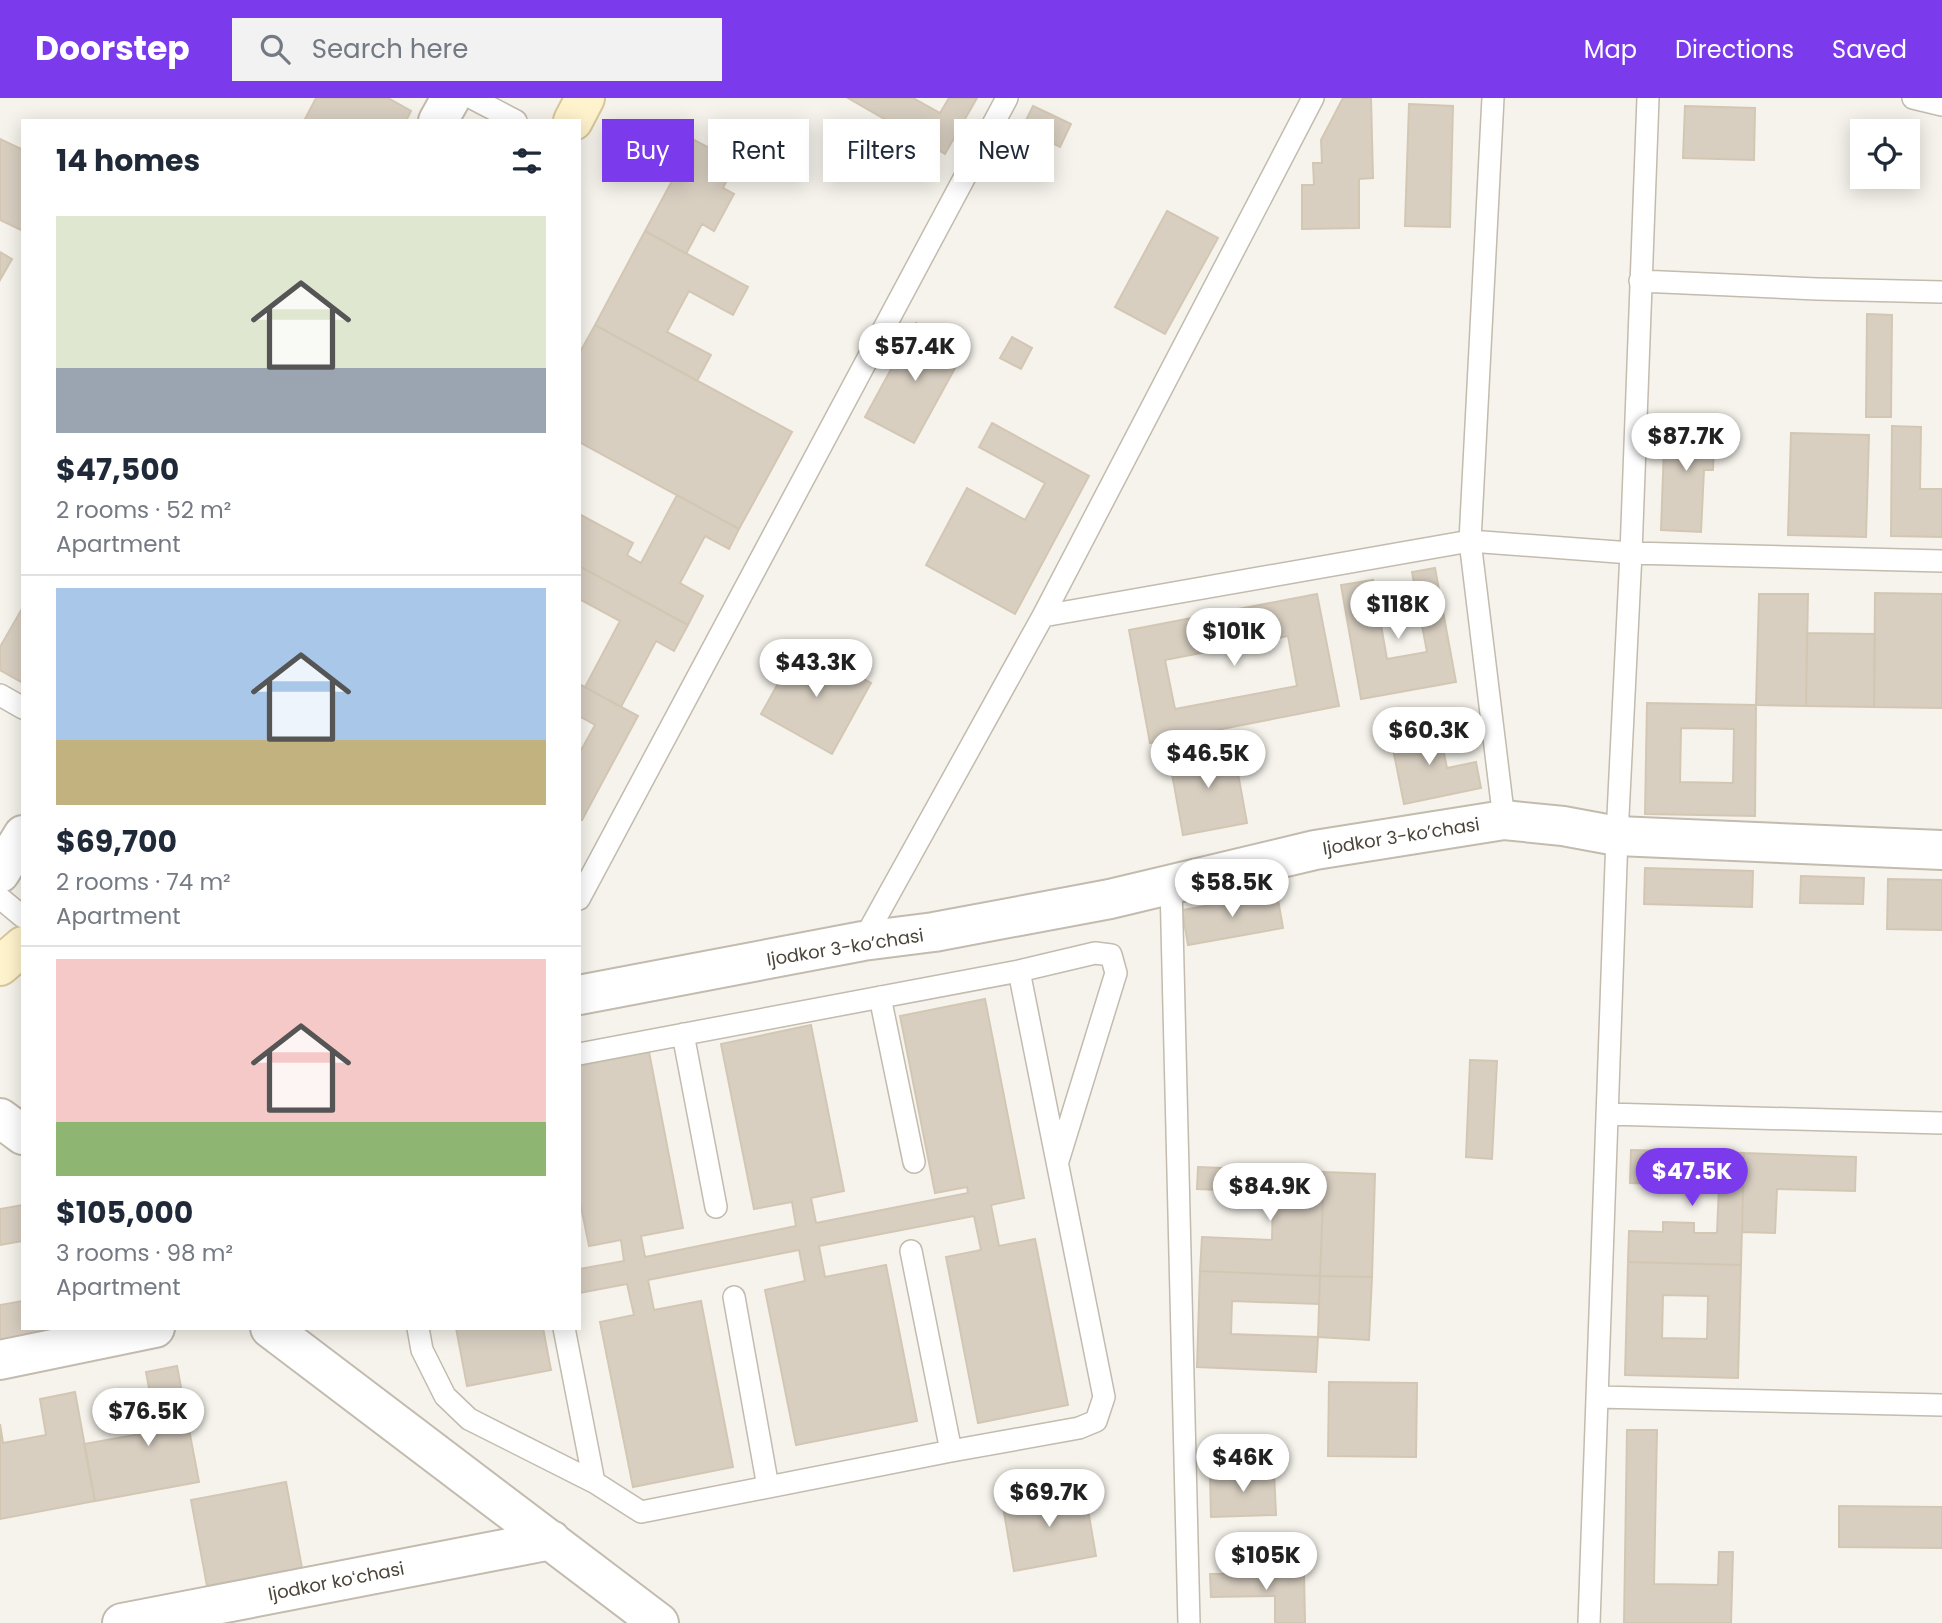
<!DOCTYPE html>
<meta charset="utf-8">
<style>
:root{--surface:#fff;--page:#f2f2f3;--text:#1f2937;--muted:#747a83;--line:#e0e1e3;--accent:#7c3aed}
body{margin:0;font-family:Poppins,sans-serif;background:var(--page);color:var(--text);height:100vh;display:flex;flex-direction:column;font-size:26px;white-space:nowrap}
*{box-sizing:border-box;margin:0}
p{font-size:23px;color:var(--muted)}
.icon{flex:none;width:38px;height:38px;fill:none;stroke:currentColor;stroke-width:2;stroke-linecap:round;stroke-linejoin:round}
.map{position:relative;flex:1;overflow:hidden}
.panel{position:absolute;left:21px;top:21px;width:560px;height:1211px;display:flex;flex-direction:column;background:var(--surface);border-radius:0px;box-shadow:0 4px 18px #0003}
.panel>*{flex:none}
.guide{position:absolute;left:602px;top:21px;width:665px;height:63px;display:flex;gap:14px}
.controls{position:absolute;left:1850px;top:21px;display:grid;gap:14px}
.controls a{display:grid;place-items:center;width:70px;height:70px;border-radius:0px;background:var(--surface);box-shadow:0 4px 18px #0003;font-size:35px}
.price{position:absolute;translate:-50% -60px;padding:0 16px;border-radius:24px;background:#fff;color:#222;font-size:23px;line-height:46px;filter:drop-shadow(0 2px 4px #0008)}
.price::after{content:'';position:absolute;left:50%;top:42px;width:21px;height:16px;margin-left:-10px;background:inherit;clip-path:polygon(0 0,100% 0,50% 100%)}
.price.current{background:var(--accent);color:#fff}
ul{padding:0;list-style:none}
li{display:grid;align-content:center;gap:14px;height:371px;padding:0 35px}
li+li{border-top:2px solid var(--line)}
li span{display:grid;place-items:center;height:217px;border-radius:0px;color:#555}
li>.icon{margin-inline-start:auto}
span .icon{width:126px;height:126px;fill:#fffc;stroke-width:1}
li b{font-size:30px}
h2{display:flex;justify-content:space-between;align-items:center;height:84px;padding:0 35px;font-size:30px}
.tag{padding:0 24px;border-radius:0px;background:var(--surface);box-shadow:0 4px 18px #0003;font-size:24px;line-height:63px}
.tag.current{background:var(--accent);color:#fff}
header{display:flex;align-items:center;gap:42px;box-sizing:border-box;height:98px;padding:0 35px;background:var(--accent);color:#fff}
header strong{font-size:33px}
nav{display:flex;gap:38px;margin-inline-start:auto;font-size:24px}
.search{width:490px;height:63px;background:var(--page);display:flex;align-items:center;gap:18px;box-sizing:border-box;padding:0 24px;border-radius:0px;color:var(--muted);font-size:26px}
.map>svg:first-child{display:block}
.building{fill:#d8cfc1;stroke:#d3c7b4;stroke-width:2;fill-rule:evenodd}
.lines{fill:none;stroke-linecap:round;stroke-linejoin:round}
.service-casing{stroke:#c2bbae;stroke-width:24}
.minor-casing{stroke:#c2bbae;stroke-width:42}
.secondary-casing{stroke:#d6c79b;stroke-width:42}
.service{stroke:#fff;stroke-width:21}
.minor{stroke:#fff;stroke-width:38}
.secondary{stroke:#fff3cd;stroke-width:38}
.labels{text-anchor:middle;dominant-baseline:central;stroke-width:5;stroke-linejoin:round;paint-order:stroke}
.street-label{font-size:18px;fill:#4b4439;stroke:#fff}
</style>
<header>
<strong>Doorstep</strong>
<div class="search"><svg class="icon" aria-label="search" viewBox="0 0 24 24"><circle cx="10" cy="10" r="6"/><path d="M15 15l6 6"/></svg>Search here</div>
<nav><a>Map</a><a>Directions</a><a>Saved</a></nav>
</header>
<div class="map">
<svg width="1942" height="1525" viewBox="0 0 1942 1525">
<rect width="100%" height="100%" fill="#f6f3ec"/>
<!-- building -->
<path class="building" d="M316 0H388L411 13 406 23H304Z
M848 0H913L940 15 949 0H977L945 56Z
M1343 0H1371L1373 80 1359 81V130L1302 131V87H1314L1313 65H1322L1321 42Z
M1409 6 1453 8 1450 129 1405 128Z
M1033 8 1071 26 1060 49 1022 30Z
M1685 8 1755 10 1754 62 1683 60Z
M0 41 23 52V133L0 122Z
M694 42 736 64 723 90 734 96 714 133 702 126 686 156 645 133Z
M1167 113 1218 140 1165 236 1115 209Z
M645 133 748 189 733 217 689 193 667 234 711 257 697 283 595 227Z
M0 154 12 161 0 182Z
M1867 216 1892 217 1891 319H1866Z
M916 225 965 252 914 345 865 319Z
M595 227 792 334 739 431 579 344V256Z
M1012 239 1032 250 1021 271 1000 260Z
M1665 321 1715 323 1713 372H1704L1701 434 1661 432Z
M992 325 1089 378 1015 516 926 467 967 390 1025 422 1045 385 979 349Z
M1892 328 1921 329 1920 391H1942V439L1891 438Z
M1791 335 1869 337 1866 439 1788 437Z
M677 397 739 431 729 451 705 438 680 485 703 498 688 527 579 468V416L633 445 627 457 641 465Z
M579 468 688 527 674 553 656 543 621 609 585 589 620 523 579 501Z
M1435 470 1456 584 1361 601 1341 487 1373 482 1387 561 1427 554 1412 474Z
M1875 495 1942 496V610L1874 609Z
M1317 496 1339 608 1150 645 1129 532ZM1288 538 1297 588 1175 611 1165 562Z
M1759 496H1808L1806 608 1756 607Z
M23 509V585L0 572V549Z
M1807 535 1875 536 1874 609 1806 608Z
M800 546 871 585 832 656 761 616Z
M579 586 638 618 582 722 579 721V656L595 627 579 618Z
M1647 605 1756 607 1755 718 1645 716ZM1681 630 1734 631 1733 685 1680 684Z
M1438 626 1447 670 1476 664 1481 690 1404 706 1390 636Z
M1233 648 1247 725 1183 737 1169 659Z
M1645 770 1753 773 1752 809 1644 806Z
M1801 778 1864 780 1863 806 1800 805Z
M1888 781 1942 782V832L1887 831Z
M1277 796 1283 830 1188 847 1182 812Z
M985 901 1024 1100 991 1107 999 1148 1035 1141 1068 1307 978 1325 946 1159 981 1152 974 1118 819 1148 825 1179 886 1167 917 1323 796 1347 765 1192 805 1183 799 1152 648 1182 654 1212 701 1203 733 1369 633 1389 600 1224 634 1217 627 1186 579 1195V1171L624 1163 621 1142 589 1148 579 1099V968L649 954 683 1130 641 1138 645 1159 796 1128 792 1104 754 1111 721 946 811 927 844 1093 811 1100 816 1125 968 1095 967 1089 935 1095 900 918Z
M1470 962 1497 963 1492 1061 1466 1059Z
M1631 1052 1744 1055 1741 1167 1628 1164 1629 1133 1663 1134V1124L1694 1125V1135H1717L1719 1088 1630 1085Z
M1744 1055 1856 1059 1855 1093 1777 1091 1775 1135 1742 1134Z
M1198 1069 1324 1074 1320 1178 1200 1173 1202 1139 1272 1142 1273 1094 1197 1091Z
M1324 1074 1375 1076 1372 1179 1320 1178Z
M23 1107V1143L0 1147V1111Z
M1628 1164 1741 1167 1738 1280 1625 1277ZM1663 1197 1708 1198 1707 1241 1662 1240Z
M1200 1173 1320 1178 1319 1206 1232 1203 1231 1236 1318 1239 1316 1274 1197 1269Z
M1320 1178 1372 1179 1369 1242 1318 1239Z
M23 1203V1230H66L0 1245V1207Z
M456 1230H543L551 1272 467 1288Z
M177 1268 199 1384 95 1403 84 1346 157 1333 146 1274Z
M1329 1284 1417 1285 1416 1359 1328 1358Z
M75 1294 95 1403 0 1421V1326L3 1345 46 1337 40 1301Z
M1627 1332H1657L1654 1486 1718 1487 1719 1454H1733L1731 1525H1624Z
M1274 1373 1276 1417 1211 1419 1210 1375Z
M286 1384 302 1470 207 1488 191 1402Z
M1084 1389 1096 1458 1014 1473 1002 1403Z
M1839 1408 1942 1409V1450L1839 1449Z
M1304 1475 1305 1525H1275V1498L1211 1499 1210 1476Z"/>
<g class="lines">
<!-- service casing -->
<g class="service-casing">
<path id="service" d="M472 0 516 23
M1493 0 1470 443 1504 722
M1913 0 1942 7
M1640 183 1817 191 1942 194
M1043 518 1470 443 1631 455 1942 463
M0 597 23 610
M1171 787 1189 1525
M0 800 23 819
M579 801 1007 0
M863 843 1043 518 1313 0
M1019 873 1095 855 1111 857 1116 875 1058 1063
M880 899 914 1064
M683 936 716 1109
M1607 1016 1942 1025
M911 1153 951 1353
M734 1199 768 1389
M418 1230 422 1252 445 1298 469 1321 594 1384 641 1414 951 1353 1079 1330 1096 1323 1104 1299 1019 873 579 956
M564 1230 594 1384
M1598 1299 1942 1307
M1589 1525 1617 738 1631 455 1648 0"/>
</g>
<!-- minor casing -->
<g class="minor-casing">
<path id="minor" d="M438 23 451 0
M0 775 23 737
M579 897 863 843 934 834 1110 801 1315 752 1504 722 1563 728 1617 738 1942 752
M0 1020 23 1037
M270 1230 659 1525
M0 1262 155 1230
M122 1525 551 1442"/>
</g>
<!-- secondary casing -->
<g class="secondary-casing">
<path id="secondary" d="M573 23 585 0
M0 868 23 848"/>
</g>
<!-- service -->
<use href="#service" class="service"/>
<!-- minor -->
<use href="#minor" class="minor"/>
<!-- secondary -->
<use href="#secondary" class="secondary"/>
</g>
<g class="labels">
<!-- street labels -->
<g class="street-label">
<text transform="translate(1401 738) rotate(-9)">Ijodkor 3-koʼchasi</text>
<text transform="translate(845 849) rotate(-9)">Ijodkor 3-koʼchasi</text>
<text transform="translate(336 1483) rotate(-11)">Ijodkor koʻchasi</text>
</g>
</g>
</svg>
<div class="controls">
<a><svg class="icon" aria-label="locate" viewBox="0 0 24 24"><circle cx="12" cy="12" r="6"/><path d="M12 2v4M12 18v4M2 12h4M18 12h4"/></svg></a>
</div>
<b class="price" style="left:915px;top:285px">$57.4K</b>
<b class="price" style="left:1686px;top:375px">$87.7K</b>
<b class="price" style="left:1398px;top:543px">$118K</b>
<b class="price" style="left:1234px;top:570px">$101K</b>
<b class="price" style="left:816px;top:601px">$43.3K</b>
<b class="price" style="left:1429px;top:669px">$60.3K</b>
<b class="price" style="left:1208px;top:692px">$46.5K</b>
<b class="price" style="left:1232px;top:821px">$58.5K</b>
<b class="price current" style="left:1692px;top:1110px">$47.5K</b>
<b class="price" style="left:1270px;top:1125px">$84.9K</b>
<b class="price" style="left:148px;top:1350px">$76.5K</b>
<b class="price" style="left:1243px;top:1396px">$46K</b>
<b class="price" style="left:1049px;top:1431px">$69.7K</b>
<b class="price" style="left:1266px;top:1494px">$105K</b>
<div class="guide">
<a class="tag current">Buy</a>
<a class="tag">Rent</a>
<a class="tag">Filters</a>
<a class="tag">New</a>
</div>
<section class="panel">
<h2>14 homes<svg class="icon" aria-label="filters" viewBox="0 0 24 24"><path d="M4 7h16M4 17h16"/><circle cx="9" cy="7" r="2"/><circle cx="15" cy="17" r="2"/></svg></h2>
<ul>
<li><span style="background:linear-gradient(#dfe7d0 70%,#9aa5b1 0)"><svg class="icon" aria-label="home" viewBox="0 0 24 24"><path d="M3 11l9-7 9 7M6 9v11h12V9"/></svg></span><div><b>$47,500</b><p>2 rooms · 52 m²</p><p>Apartment</p></div></li>
<li><span style="background:linear-gradient(#a9c7e8 70%,#c2b280 0)"><svg class="icon" aria-label="home" viewBox="0 0 24 24"><path d="M3 11l9-7 9 7M6 9v11h12V9"/></svg></span><div><b>$69,700</b><p>2 rooms · 74 m²</p><p>Apartment</p></div></li>
<li><span style="background:linear-gradient(#f6c9c9 75%,#8fb573 0)"><svg class="icon" aria-label="home" viewBox="0 0 24 24"><path d="M3 11l9-7 9 7M6 9v11h12V9"/></svg></span><div><b>$105,000</b><p>3 rooms · 98 m²</p><p>Apartment</p></div></li>
</ul>
</section>
</div>
